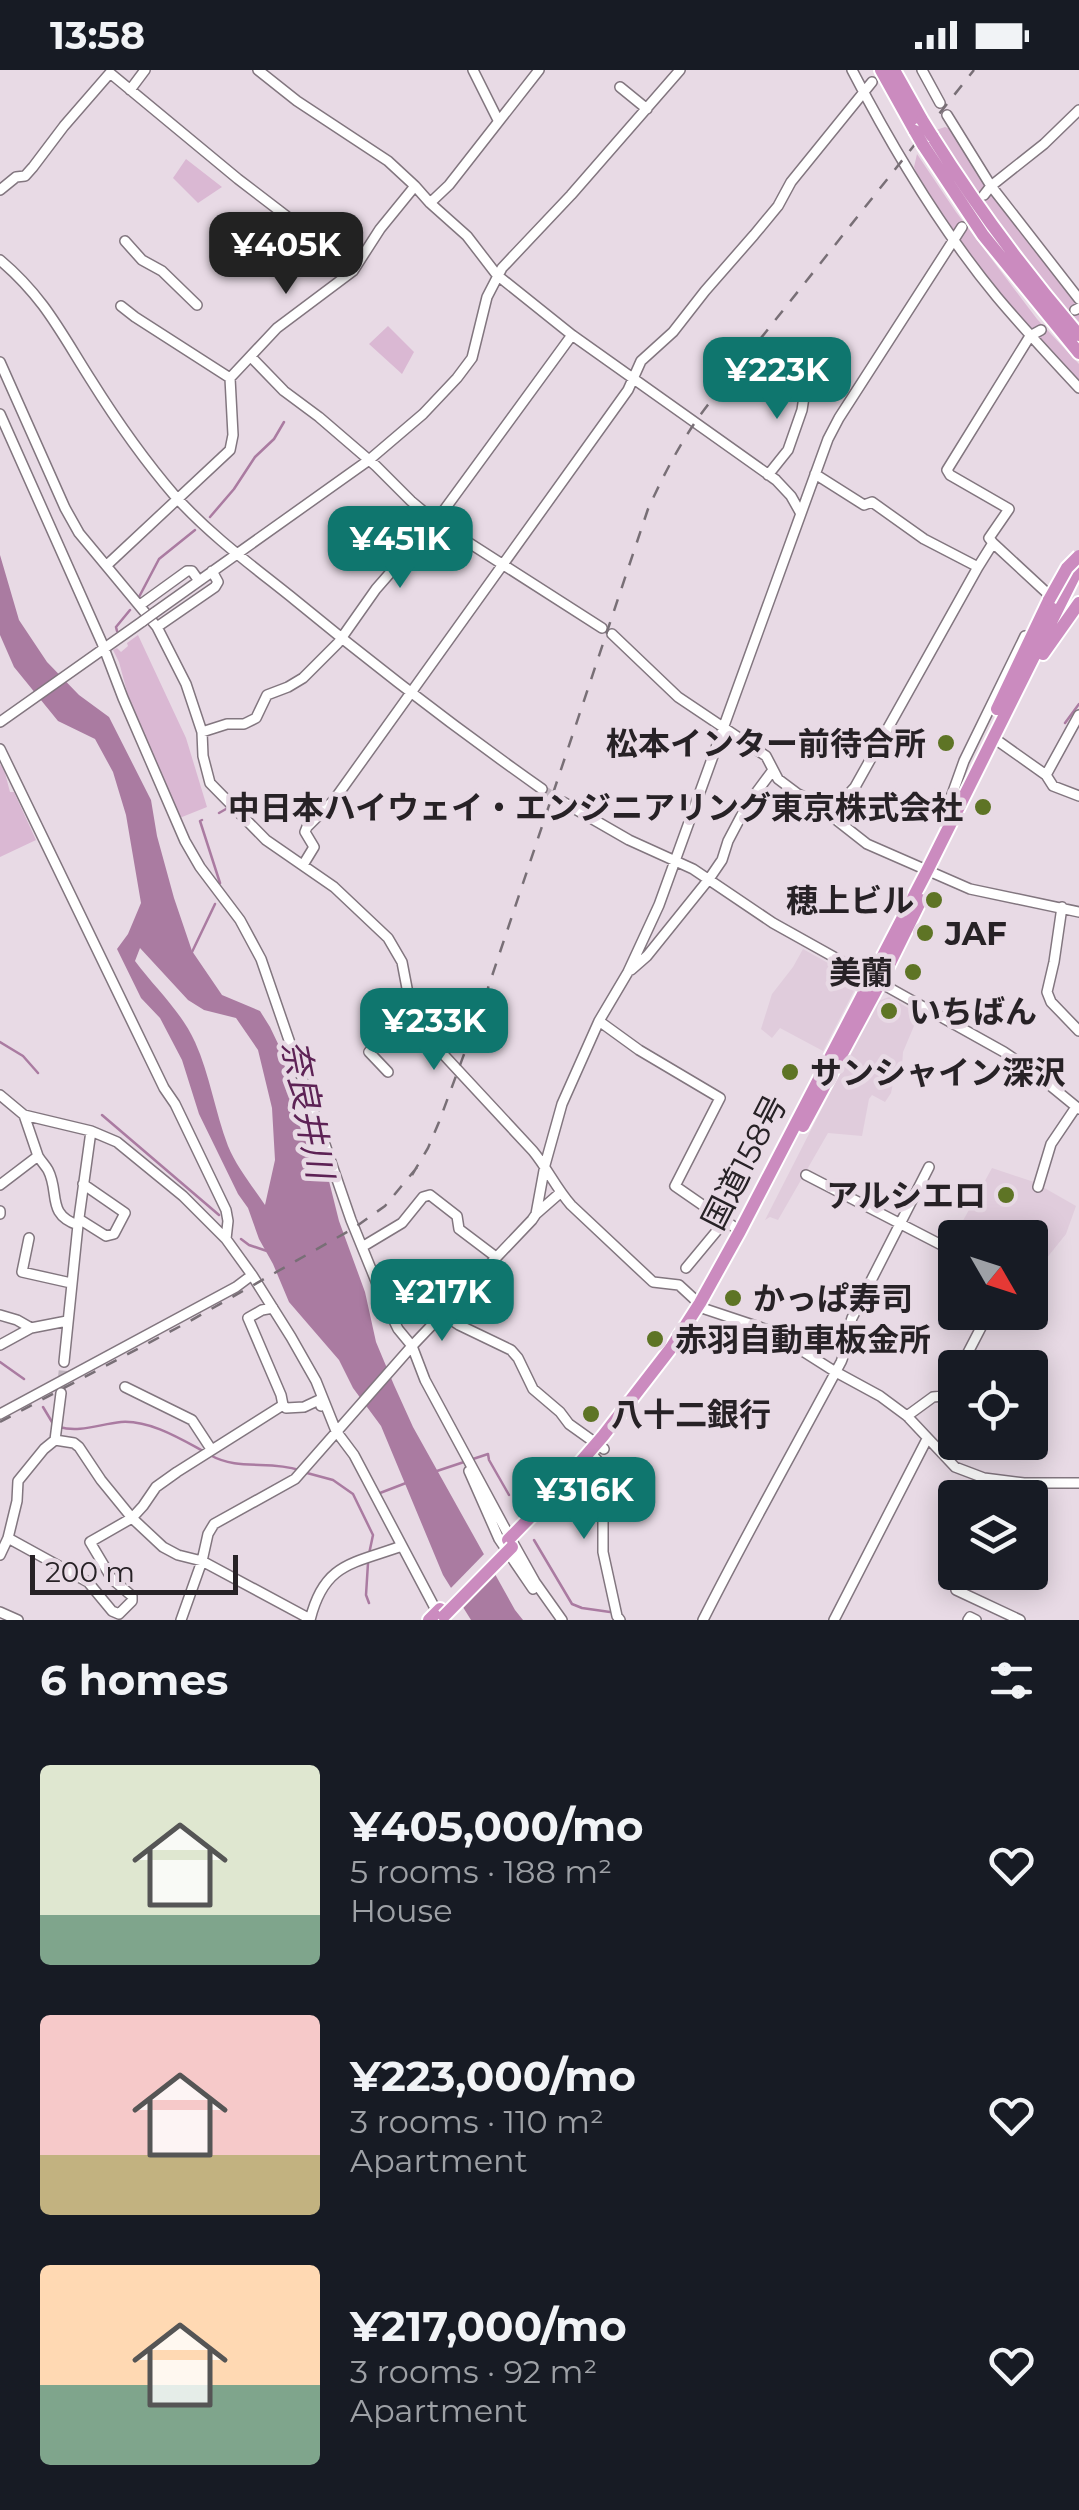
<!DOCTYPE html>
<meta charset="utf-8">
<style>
:root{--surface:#171b24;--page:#242831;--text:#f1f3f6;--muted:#9ea1a6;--accent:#0f766e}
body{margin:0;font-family:Montserrat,"Noto Sans JP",sans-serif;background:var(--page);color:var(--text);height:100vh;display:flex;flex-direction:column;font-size:38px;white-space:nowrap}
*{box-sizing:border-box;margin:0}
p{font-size:32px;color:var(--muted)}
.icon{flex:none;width:55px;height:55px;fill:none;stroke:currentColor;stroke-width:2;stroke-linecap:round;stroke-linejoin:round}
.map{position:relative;height:1550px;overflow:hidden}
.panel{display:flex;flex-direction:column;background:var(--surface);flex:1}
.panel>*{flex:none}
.needle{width:65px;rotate:129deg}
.controls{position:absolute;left:938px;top:1150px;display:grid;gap:20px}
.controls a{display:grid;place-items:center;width:110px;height:110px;border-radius:10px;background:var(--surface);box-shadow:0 5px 25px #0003;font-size:50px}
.scale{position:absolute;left:30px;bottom:25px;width:208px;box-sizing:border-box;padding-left:10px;border:5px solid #272226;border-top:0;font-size:28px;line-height:35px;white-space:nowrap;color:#272226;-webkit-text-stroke:8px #e8dae5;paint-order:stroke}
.price{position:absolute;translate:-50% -85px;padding:0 22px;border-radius:20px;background:var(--accent);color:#fff;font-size:32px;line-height:65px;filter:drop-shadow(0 2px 5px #0008)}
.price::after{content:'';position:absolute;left:50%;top:60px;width:30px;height:22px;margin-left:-15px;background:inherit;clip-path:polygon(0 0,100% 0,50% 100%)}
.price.current{background:#222;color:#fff}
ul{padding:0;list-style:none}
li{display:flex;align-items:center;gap:30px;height:250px;padding:0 40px}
li span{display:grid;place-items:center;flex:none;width:280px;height:200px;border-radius:10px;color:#555}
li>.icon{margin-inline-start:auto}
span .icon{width:120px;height:120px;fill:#fffc;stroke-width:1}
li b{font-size:42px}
h2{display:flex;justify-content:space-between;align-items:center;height:120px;padding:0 40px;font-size:42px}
.status{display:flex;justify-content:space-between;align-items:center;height:70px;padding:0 50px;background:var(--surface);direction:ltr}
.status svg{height:28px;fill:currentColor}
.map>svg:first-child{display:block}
.built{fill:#e0ccdc}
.green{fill:#dab8d3}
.water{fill:#aa7ba1;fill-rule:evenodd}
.pier{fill:#e8dae5}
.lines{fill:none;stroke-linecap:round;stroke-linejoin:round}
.stream{stroke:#aa7ba1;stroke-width:2.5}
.minor-tunnel{stroke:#c1b5bf;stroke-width:9;stroke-dasharray:9 4.5;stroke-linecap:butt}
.minor-casing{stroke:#82767f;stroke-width:12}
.highway-casing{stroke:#fff;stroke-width:16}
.minor{stroke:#fff;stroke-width:9}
.highway{stroke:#cb8bbf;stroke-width:12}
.rail{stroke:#786f76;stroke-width:2.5;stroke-dasharray:12 12;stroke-linecap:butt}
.minor-bridge-casing{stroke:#82767f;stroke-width:12;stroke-linecap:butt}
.highway-bridge-casing{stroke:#fff;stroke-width:16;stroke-linecap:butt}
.minor-bridge{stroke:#fff;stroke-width:9}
.highway-bridge{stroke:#cb8bbf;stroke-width:12}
.poi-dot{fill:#5e7425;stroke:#e8dae5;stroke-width:4}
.labels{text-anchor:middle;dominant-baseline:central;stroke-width:9;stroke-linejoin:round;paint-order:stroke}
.poi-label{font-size:32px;font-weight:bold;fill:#272226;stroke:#e8dae5;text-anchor:start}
.street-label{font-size:32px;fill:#272226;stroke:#e8dae5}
.water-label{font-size:35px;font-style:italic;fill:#5d2255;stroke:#e8dae5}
</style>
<div class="status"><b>13:58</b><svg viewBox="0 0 49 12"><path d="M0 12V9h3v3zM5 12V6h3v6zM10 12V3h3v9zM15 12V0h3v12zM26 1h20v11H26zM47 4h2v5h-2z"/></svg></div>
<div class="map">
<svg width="1079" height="1550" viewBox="0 0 1079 1550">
<rect width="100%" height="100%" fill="#e8dae5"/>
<!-- built -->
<path class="built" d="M803 879 853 907 856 917 823 981 780 958 772 968 761 959 772 924 793 897Z
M889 927 919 944 903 982 902 996 894 1008 891 1023 885 1032 872 1025 869 1029 862 1066 828 1063 778 1150 770 1147 765 1150 859 966 878 931Z
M992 1098 1034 1112 1076 1136 1066 1164 1030 1209V1168H955V1179L949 1176Z"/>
<!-- green -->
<path class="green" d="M945 57 950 59 1001 137 1079 238V252L1054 225 992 144 936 60Z
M917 84 956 142 1037 249 1079 294V314L978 199 918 107 914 97Z
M186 89 222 117 198 133 173 108Z
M388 256 414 282 402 304 369 274Z
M138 565 186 668 207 737 177 749 130 633 119 592 113 580 117 578 121 582 128 576 127 573Z
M0 694 4 699 10 722H14L36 770 0 787Z"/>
<!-- water -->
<path class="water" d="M0 485 19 550 47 592 79 625 109 647 151 730 157 766 174 828 192 881 222 925 260 941 270 957 281 980 298 1052 311 1084 328 1107 339 1151 365 1222 376 1272 394 1315 413 1357 515 1540 523 1550H471L443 1505 381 1356 353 1318 339 1290 289 1232 273 1194 259 1169 248 1138 238 1124 199 1044 182 990 160 948 141 928 117 879 128 864 141 833 126 745 113 702 95 669 58 651 14 597 0 565ZM140 878 188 930 204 940 236 948 258 980 272 1038 275 1090 265 1135C253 1117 236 1096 228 1076 215 1042 210 1005 195 972 181 941 155 918 135 891Z"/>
<!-- pier -->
<path class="pier" d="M488 1480 499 1500 459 1540 447 1522Z"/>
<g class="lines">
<!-- stream -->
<path class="stream" d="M210 447 234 419 255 387 274 369 284 352
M139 527 159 489 195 460
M117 561 116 557 130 540
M1065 653 1079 634
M219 743 226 739
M202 750 200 751 220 813
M192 882 215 834
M0 972 23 986 38 1003
M102 1045 219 1145
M241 1169 249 1175 267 1181
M0 1292 24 1309
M43 1337 52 1352
M59 1357C80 1363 100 1354 121 1352 149 1350 179 1368 203 1381
M210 1385C238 1401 270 1390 299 1400
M437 1401 488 1384 489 1390 509 1425
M307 1403 333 1410 353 1424 373 1465 369 1484
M380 1423 406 1413
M534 1470 572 1534 582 1538 610 1542
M368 1493 366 1525 369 1533"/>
<!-- minor-tunnel -->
<path class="minor-tunnel" d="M542 719 563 732
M61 1323 64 1292"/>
<!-- minor casing -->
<g class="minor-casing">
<path id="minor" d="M258 0 297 31 388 91 415 116 430 133 467 166 497 205 572 265 776 410 791 426 800 442
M473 0 498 50
M852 0C893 79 940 158 997 227 1023 258 1051 288 1079 318
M922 0 940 33
M620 17 647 39
M130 20 145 0
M947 45 991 116 1079 229
M0 120 16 107 25 106 33 97 64 56 110 3 238 109 332 181 353 201
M984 125 991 116 1044 74 1079 40
M430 133 449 115 539 0
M125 171 142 190 162 201 197 235
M0 190C44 227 61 263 91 310 116 350 144 390 175 426 211 466 254 497 295 530 375 596 457 659 542 719
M121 236 135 247 230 308
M1075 240 1079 238
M251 287 284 321 319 347 376 396 411 431 435 451 602 558
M0 292 65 438 79 463 157 557 186 614 202 662 203 686 210 713 266 770 334 817 388 868 402 892 411 939 429 969 533 1081C547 1098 556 1118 571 1135L653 1212 679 1215 705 1239 771 1261 834 1301 880 1326 907 1346 955 1397 984 1408 1024 1413H1079
M0 344 102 573 123 628 185 771 200 797 240 850 261 889 351 1150 382 1226 398 1259 412 1276 425 1310 507 1462 535 1512 562 1550
M815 404 864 435 872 432 924 469 978 497 855 717 829 745
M768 405 788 380 802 340 807 307
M993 473 1047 523
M107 495 230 380 233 365 230 308 277 258 353 201 380 159 415 116
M978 497 993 473 989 468 1009 439 950 405 947 400 1030 266 1041 260
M140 535 187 501H192L199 511
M154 543 369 390 423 344 457 308 472 288 487 227 502 198 571 125 680 0
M157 557 215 517 218 512 212 501
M612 564 678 627 766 686 778 709 798 724 811 730 867 774 970 819 1079 842
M0 652 143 551
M202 662 227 654H244L256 648 267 625 288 617 303 608 338 573 376 519 439 447 572 265
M998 671 1046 705 1053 716 1079 726
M0 679 164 1018 175 1034 226 1140 228 1151 226 1169
M1046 705 1079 645
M563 732 629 770 693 799 773 853 1004 982 1035 1003 1079 1039
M953 746 949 733 964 691 1025 566
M303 795 314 777 305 762 307 757 334 730 628 320 641 291 673 262 705 221 754 165 778 136 791 112 872 12
M1062 837 1054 892 1047 922 1051 932 1079 961
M631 900 647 886 709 809 722 790 728 771 747 735 773 700
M599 951 639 980 720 1028 675 1116 740 1161
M388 1002 369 982 411 939
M0 1025 24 1045 91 1061 117 1072 183 1126 226 1169 252 1205 291 1267 316 1311 336 1361 354 1385 437 1542
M38 1086C41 1091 45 1095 48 1100 60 1123 46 1144 78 1155
M806 1105 955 1182
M0 1115 38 1086 24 1045
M1038 1117 1051 1074 1076 1037
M0 1141V1144
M536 1144 560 1123
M79 1149 106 1166 114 1164 125 1143 83 1114
M29 1168 22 1202 71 1213
M362 1177 402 1153 423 1127 430 1125 457 1146 459 1159 496 1187
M686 1198 725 1151
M0 1245 17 1250 31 1258
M444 1245 459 1255 511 1280 518 1288 533 1319 560 1342 569 1354 604 1379
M0 1275 31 1258 67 1251
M64 1292 78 1155 91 1061
M960 1298 989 1242
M125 1317 192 1350 211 1379
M283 1335 286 1338 304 1337 319 1330 321 1336
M0 1344 236 1217 252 1205
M907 1346 933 1327 943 1326 955 1307
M55 1370 74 1373 79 1377 101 1410 132 1448 163 1477 178 1485 202 1491 310 1549
M590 1382 603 1397V1482L617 1546 620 1550
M469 1401 499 1469 533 1519
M8 1468 88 1512 112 1541 119 1544 132 1531V1526L112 1509 90 1472 132 1448 143 1436 156 1417 177 1402 283 1335 281 1325 248 1248 262 1240 273 1238
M0 1485 8 1468 17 1431 18 1411 44 1379 55 1370 61 1323
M956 1520 1020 1550
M0 1542 18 1550
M181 1550 202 1491 208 1464 214 1454 295 1409 412 1276 532 1150 536 1144 545 1095 562 1034 599 951 628 902 659 835 828 369 839 348 962 157
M310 1550C324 1493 352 1494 402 1476
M703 1550C747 1463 795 1378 841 1292 846 1282 847 1262 852 1248L929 1097
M834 1550 927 1369
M968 1550 970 1547 976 1550"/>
</g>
<!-- highway casing -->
<g class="highway-casing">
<path id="highway" d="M881 0 915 61
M894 0 922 50
M932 66C976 136 1025 202 1079 265
M923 75 983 165 1079 283
M1043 584 1079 533
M997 639 1049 530
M803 1056 880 913 921 830
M508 1470 552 1425 603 1366 671 1278 700 1233 740 1161 927 801 1079 496
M429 1550 440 1539"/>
</g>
<!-- minor -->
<use href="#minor" class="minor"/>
<!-- highway -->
<use href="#highway" class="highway"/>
<!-- rail -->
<path class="rail" d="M412 1105 428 1078 439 1052 484 930 648 439C665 402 683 367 707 336L974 0
M0 1352 190 1251 354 1158 385 1136 419 1095"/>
<!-- minor-bridge casing -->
<g class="minor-bridge-casing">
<path id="minor-bridge" d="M143 551 154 543"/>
</g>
<!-- highway-bridge casing -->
<g class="highway-bridge-casing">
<path id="highway-bridge" d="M922 50 932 66
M915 61 923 75
M1049 530 1067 498 1079 486
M444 1546 512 1477"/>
</g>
<!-- minor-bridge -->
<use href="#minor-bridge" class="minor-bridge"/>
<!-- highway-bridge -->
<use href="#highway-bridge" class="highway-bridge"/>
</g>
<!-- markers -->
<g class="poi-dot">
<circle cx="946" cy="673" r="10"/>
<circle cx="983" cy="737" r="10"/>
<circle cx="934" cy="830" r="10"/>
<circle cx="925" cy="863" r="10"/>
<circle cx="913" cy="902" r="10"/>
<circle cx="889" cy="941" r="10"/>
<circle cx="790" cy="1002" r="10"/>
<circle cx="1006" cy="1125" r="10"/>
<circle cx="733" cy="1228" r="10"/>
<circle cx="655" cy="1269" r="10"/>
<circle cx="591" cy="1344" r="10"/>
</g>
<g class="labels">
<!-- poi labels -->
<g class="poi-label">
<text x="926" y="673" text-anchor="end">松本インター前待合所</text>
<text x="963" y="737" text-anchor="end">中日本ハイウェイ・エンジニアリング東京株式会社</text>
<text x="914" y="830" text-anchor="end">穂上ビル</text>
<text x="945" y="863">JAF</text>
<text x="893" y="902" text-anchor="end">美蘭</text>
<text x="909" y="941">いちばん</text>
<text x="810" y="1002">サンシャイン深沢</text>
<text x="986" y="1125" text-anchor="end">アルシエロ</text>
<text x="753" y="1228">かっぱ寿司</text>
<text x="675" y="1269">赤羽自動車板金所</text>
<text x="611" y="1344">八十二銀行</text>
</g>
<!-- street labels -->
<g class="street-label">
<text transform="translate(744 1092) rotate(-63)">国道158号</text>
</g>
<!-- water labels -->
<g class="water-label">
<text transform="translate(308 1039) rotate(79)">奈良井川</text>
</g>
</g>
</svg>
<div class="controls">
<a><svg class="needle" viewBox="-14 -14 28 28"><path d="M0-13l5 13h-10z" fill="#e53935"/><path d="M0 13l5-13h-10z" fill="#9ea1a6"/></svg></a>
<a><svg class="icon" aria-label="locate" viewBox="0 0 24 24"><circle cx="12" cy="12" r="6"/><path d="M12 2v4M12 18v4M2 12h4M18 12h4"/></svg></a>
<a><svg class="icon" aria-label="layers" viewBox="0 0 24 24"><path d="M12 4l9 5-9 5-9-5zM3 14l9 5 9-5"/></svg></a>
</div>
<div class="scale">200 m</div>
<b class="price current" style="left:286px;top:227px">¥405K</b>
<b class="price" style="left:777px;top:352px">¥223K</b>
<b class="price" style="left:400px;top:521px">¥451K</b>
<b class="price" style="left:434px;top:1003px">¥233K</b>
<b class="price" style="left:442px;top:1274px">¥217K</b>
<b class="price" style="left:584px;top:1472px">¥316K</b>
</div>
<section class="panel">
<h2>6 homes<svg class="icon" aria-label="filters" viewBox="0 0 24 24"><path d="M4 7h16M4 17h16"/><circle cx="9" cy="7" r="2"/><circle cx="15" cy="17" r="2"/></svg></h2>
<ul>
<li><span style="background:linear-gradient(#dfe7d0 75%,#7fa58c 0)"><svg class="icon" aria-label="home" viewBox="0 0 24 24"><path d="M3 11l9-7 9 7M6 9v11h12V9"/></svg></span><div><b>¥405,000/mo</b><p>5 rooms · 188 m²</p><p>House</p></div><svg class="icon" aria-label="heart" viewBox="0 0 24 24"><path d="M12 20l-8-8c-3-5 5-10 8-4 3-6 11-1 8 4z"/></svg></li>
<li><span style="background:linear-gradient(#f6c9c9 70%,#c2b280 0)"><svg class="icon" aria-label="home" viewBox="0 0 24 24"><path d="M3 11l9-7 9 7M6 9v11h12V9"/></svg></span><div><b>¥223,000/mo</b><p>3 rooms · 110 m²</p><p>Apartment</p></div><svg class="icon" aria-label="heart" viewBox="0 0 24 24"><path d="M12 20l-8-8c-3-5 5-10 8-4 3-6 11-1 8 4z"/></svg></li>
<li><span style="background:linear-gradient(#ffd9b3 60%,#7fa58c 0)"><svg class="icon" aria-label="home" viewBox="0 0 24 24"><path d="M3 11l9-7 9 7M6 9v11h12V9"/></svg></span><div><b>¥217,000/mo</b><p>3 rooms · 92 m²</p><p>Apartment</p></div><svg class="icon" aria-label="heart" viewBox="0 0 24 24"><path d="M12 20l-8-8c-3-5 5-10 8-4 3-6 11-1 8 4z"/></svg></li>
</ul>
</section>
